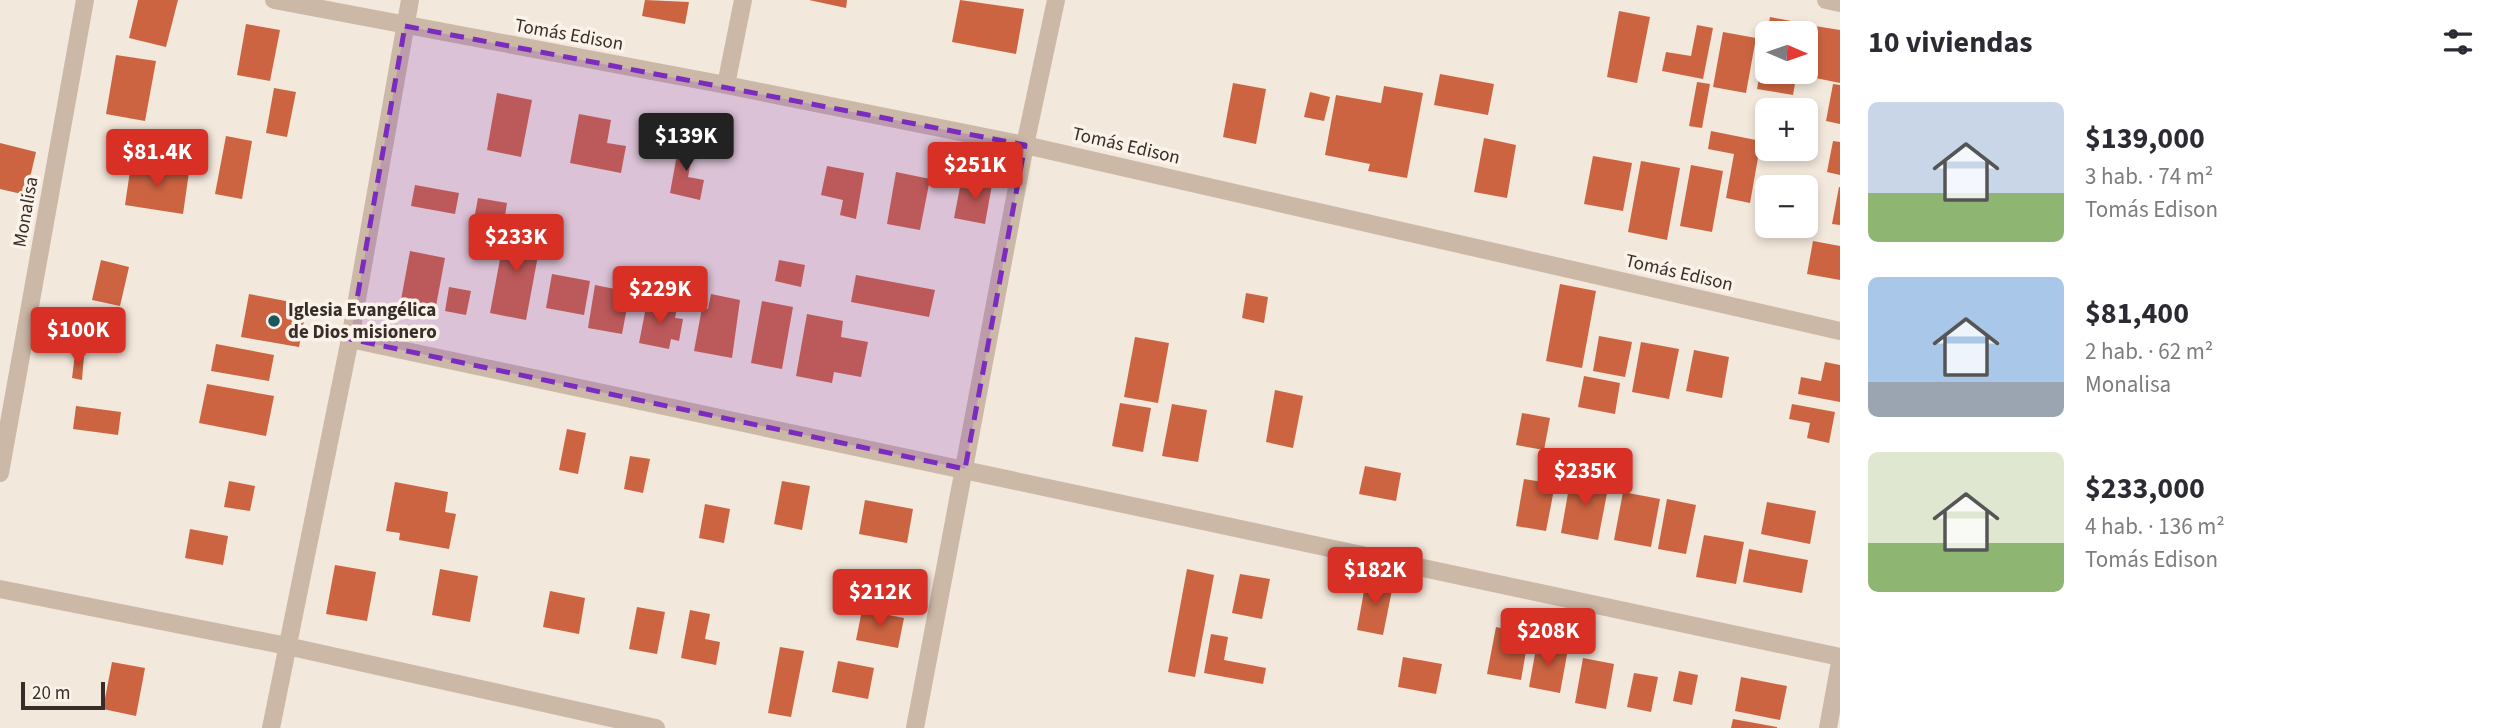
<!DOCTYPE html>
<html lang="es">
<meta charset="utf-8">
<style>
:root{--surface:#fff;--page:#f7f7f7;--text:#2b2b33;--muted:#7c7c81;--accent:#d93025}
body{margin:0;font-family:"Source Sans 3",sans-serif;background:var(--page);color:var(--text);height:100vh;display:flex;flex-direction:column;font-size:26px;white-space:nowrap}
*{box-sizing:border-box;margin:0}
p{font-size:23px;color:var(--muted)}
.icon{flex:none;width:38px;height:38px;fill:none;stroke:currentColor;stroke-width:2;stroke-linecap:round;stroke-linejoin:round}
.map{position:relative;flex:1;overflow:hidden}
.side{display:flex;flex-direction:column;background:var(--surface);width:665px}
.side>*{flex:none}
.needle{width:46px;rotate:92deg}
.controls{position:absolute;left:1755px;top:21px;display:grid;gap:14px}
.controls a{display:grid;place-items:center;width:63px;height:63px;border-radius:10px;background:var(--surface);box-shadow:0 4px 10px #0003;font-size:35px}
.scale{position:absolute;left:21px;bottom:18px;width:84px;box-sizing:border-box;padding-left:7px;border:4px solid #382d28;border-top:0;font-size:19px;line-height:24px;white-space:nowrap;color:#382d28;-webkit-text-stroke:5px #fbf2e9;paint-order:stroke}
.price{position:absolute;translate:-50% -60px;padding:0 16px;border-radius:7px;background:var(--accent);color:#fff;font-size:23px;line-height:46px;filter:drop-shadow(0 2px 4px #0008)}
.price::after{content:'';position:absolute;left:50%;top:42px;width:21px;height:16px;margin-left:-10px;background:inherit;clip-path:polygon(0 0,100% 0,50% 100%)}
.price.selected{background:#222;color:#fff}
ul{padding:0;list-style:none}
li{display:flex;align-items:center;gap:21px;height:175px;padding:0 28px}
li span{display:grid;place-items:center;flex:none;width:196px;height:140px;border-radius:10px;color:#555}
li>.icon{margin-inline-start:auto}
span .icon{width:84px;height:84px;fill:#fffc;stroke-width:1}
li b{font-size:30px}
h2{display:flex;justify-content:space-between;align-items:center;height:84px;padding:0 28px;font-size:30px}
main{display:flex;flex:1;min-height:0}
.map>svg:first-child{display:block}
.building{fill:#cc6441}
.lines{fill:none;stroke-linecap:round;stroke-linejoin:round}
.minor{stroke:#ccb8a7;stroke-width:18}
.marked{fill:#7b2cbf;fill-opacity:0.2;stroke:#7b2cbf;stroke-width:5;stroke-dasharray:14 9;stroke-linejoin:round}
.poi-dot{fill:#1b575c;stroke:#fbf2e9;stroke-width:2.5}
.labels{text-anchor:middle;dominant-baseline:central;stroke-width:7;stroke-linejoin:round;paint-order:stroke}
.street-label{font-size:19px;fill:#382d28;stroke:#fbf2e9}
.poi-label{font-size:19px;font-weight:bold;fill:#382d28;stroke:#fbf2e9;text-anchor:start}
</style>
<main>
<div class="map">
<svg width="1840" height="728" viewBox="0 0 1840 728">
<rect width="100%" height="100%" fill="#f3e8dc"/>
<!-- building -->
<path class="building" d="M138 0H178L166 47 129 38Z
M645 0 689 2 685 24 642 16Z
M809 0H847L846 8Z
M960 0 1024 9 1016 54 952 42Z
M1619 11 1650 17 1637 83 1607 77Z
M1770 17 1807 24 1805 33H1767Z
M246 24 280 30 270 81 237 75Z
M1697 25 1713 28 1703 79 1662 71 1666 52 1691 56Z
M1815 26 1840 30V83L1806 76Z
M1723 32 1756 38 1746 93 1713 87Z
M1766 39 1768 72H1797L1793 95 1757 89Z
M116 55 156 61 145 121 106 114Z
M1440 74 1494 84 1488 115 1434 105Z
M1697 82 1710 84 1702 128 1689 126Z
M1233 83 1266 89 1256 144 1223 137Z
M1833 84 1840 85V124L1826 121Z
M1384 86 1423 93 1407 178 1368 171 1370 164 1325 155 1336 95 1381 103Z
M274 88 296 92 287 137 266 133Z
M1310 92 1330 97 1324 121 1304 117Z
M497 93 532 100 521 157 487 150Z
M579 114 611 120 607 143 626 146 621 173 570 163Z
M1711 131 1761 141 1750 203 1726 198 1734 154 1708 149Z
M226 136 252 141 242 199 215 194Z
M680 138 695 141 688 177 704 180 700 200 670 193Z
M1484 138 1516 145 1507 198 1474 192Z
M1833 141 1840 142V175L1827 172Z
M0 143 36 152 26 195 0 189Z
M1593 156 1632 163 1623 211 1584 204Z
M1641 161 1680 168 1667 240 1628 232Z
M131 164 189 172 183 214 125 205Z
M1691 165 1723 171 1712 232 1680 226Z
M827 166 864 173 856 219 840 215 843 200 821 195Z
M896 172 930 179 920 230 887 224Z
M978 176 993 179 985 224 954 218 960 187 975 190Z
M415 185 459 193 455 214 411 206Z
M1839 187H1840V225L1832 224Z
M478 198 507 203 502 235 472 230Z
M506 227 542 234 526 320 490 313Z
M1813 241 1840 246V280L1807 274Z
M410 251 445 258 436 306 401 300Z
M101 260 129 267 120 306 92 300Z
M779 260 805 265 801 287 775 281Z
M552 274 590 281 584 315 546 308Z
M856 275 935 290 929 317 851 302Z
M1560 284 1596 291 1582 368 1546 361Z
M595 285 630 292 622 334 588 328Z
M449 287 471 291 466 315 445 311Z
M1246 293 1268 297 1264 323 1242 318Z
M249 294 307 305 299 347 241 337Z
M711 294 740 300 732 358 694 351 702 308 708 309Z
M762 301 793 307 782 369 751 363Z
M647 302 677 308 675 318 683 319 679 341 671 339 669 349 639 343Z
M81 311 106 314 101 351 75 347Z
M807 314 843 321 841 337 868 342 861 377 834 372 832 383 796 376Z
M1599 336 1632 342 1625 377 1593 371Z
M1135 337 1169 343 1158 403 1124 397Z
M1641 342 1679 349 1669 399 1632 392Z
M216 344 274 355 269 381 211 371Z
M1694 350 1729 357 1722 398 1686 391Z
M75 354 84 356 82 380 72 378Z
M1825 362 1840 365V402L1798 394 1801 377 1821 381Z
M1584 376 1620 383 1615 414 1578 407Z
M207 384 274 396 266 436 199 423Z
M1275 390 1303 396 1293 448 1266 442Z
M1120 403 1151 408 1143 452 1112 446Z
M1172 404 1207 410 1198 462 1162 456Z
M1792 404 1835 412 1829 443 1807 438 1810 423 1789 419Z
M76 406 121 412 118 435 73 429Z
M1522 413 1550 418 1544 450 1516 445Z
M567 429 586 433 578 474 559 470Z
M630 456 650 459 643 493 624 489Z
M1365 466 1401 473 1396 501 1359 494Z
M1571 476 1609 483 1598 540 1561 533Z
M1524 479 1555 484 1546 531 1516 526Z
M229 481 255 486 250 511 224 507Z
M782 481 810 486 802 530 774 524Z
M395 482 448 492 445 512 456 514 449 549 399 540 400 533 386 531Z
M1623 492 1660 499 1651 547 1614 540Z
M1667 499 1696 505 1686 554 1658 549Z
M865 500 913 509 907 543 859 534Z
M1767 502 1816 511 1810 544 1761 534Z
M705 504 730 509 724 543 699 538Z
M190 529 228 536 223 565 185 558Z
M1704 535 1744 542 1736 584 1696 577Z
M1749 549 1808 560 1802 593 1743 582Z
M335 565 376 572 367 621 326 614Z
M440 569 478 576 470 622 432 615Z
M1187 569 1214 575 1195 677 1168 672Z
M1240 574 1270 579 1262 619 1232 613Z
M1366 580 1393 585 1383 635 1357 630Z
M550 591 585 598 579 634 543 627Z
M637 607 665 612 657 654 629 649Z
M690 610 710 614 705 639 720 642 716 665 681 658Z
M862 610 904 618 898 648 856 640Z
M1496 627 1529 634 1521 680 1487 674Z
M1211 634 1228 637 1224 660 1266 668 1263 684 1204 673Z
M1537 643 1568 649 1560 693 1529 687Z
M780 647 804 651 791 717 768 713Z
M1403 657 1442 664 1436 694 1398 687Z
M1583 658 1614 664 1606 709 1575 703Z
M838 661 874 668 868 699 832 692Z
M112 662 145 668 136 716 103 709Z
M1679 671 1698 675 1692 705 1673 701Z
M1634 673 1658 677 1651 712 1627 707Z
M1741 677 1787 686 1780 720 1735 711Z
M1733 719 1777 727V728H1731Z"/>
<g class="lines">
<!-- minor -->
<path class="minor" d="M274 0 726 85 1025 145 1840 331
M1826 0 1840 3
M726 85 743 0
M350 339 1840 657
M0 473 85 0
M0 589 287 646 656 728
M271 728 350 339 410 0
M915 728 1025 145 1056 0
M1828 728 1840 662"/>
</g>
<!-- marked area -->
<path class="marked" d="M405 26 1025 145 965 469 350 339Z"/>
<!-- markers -->
<circle class="poi-dot" cx="274" cy="321" r="7"/>
<g class="labels">
<!-- street labels -->
<g class="street-label">
<text transform="translate(569 35) rotate(10)">Tomás Edison</text>
<text transform="translate(1126 146) rotate(13)">Tomás Edison</text>
<text transform="translate(26 212) rotate(-80)">Monalisa</text>
<text transform="translate(1679 273) rotate(13)">Tomás Edison</text>
</g>
<!-- poi labels -->
<g class="poi-label">
<text x="288" y="310">Iglesia Evangélica<tspan x="288" dy="22">de Dios misionero</tspan></text>
</g>
</g>
</svg>
<div class="controls">
<a><svg class="needle" viewBox="-14 -14 28 28"><path d="M0-13l5 13h-10z" fill="#e53935"/><path d="M0 13l5-13h-10z" fill="#7c7c81"/></svg></a>
<a>+</a>
<a>−</a>
</div>
<div class="scale">20 m</div>
<b class="price selected" style="left:686px;top:173px">$139K</b>
<b class="price" style="left:157px;top:189px">$81.4K</b>
<b class="price" style="left:975px;top:202px">$251K</b>
<b class="price" style="left:516px;top:274px">$233K</b>
<b class="price" style="left:660px;top:326px">$229K</b>
<b class="price" style="left:78px;top:367px">$100K</b>
<b class="price" style="left:1585px;top:508px">$235K</b>
<b class="price" style="left:1375px;top:607px">$182K</b>
<b class="price" style="left:880px;top:629px">$212K</b>
<b class="price" style="left:1548px;top:668px">$208K</b>
</div>
<section class="side">
<h2>10 viviendas<svg class="icon" aria-label="filters" viewBox="0 0 24 24"><path d="M4 7h16M4 17h16"/><circle cx="9" cy="7" r="2"/><circle cx="15" cy="17" r="2"/></svg></h2>
<ul>
<li><span style="background:linear-gradient(#c9d6e8 65%,#8fb573 0)"><svg class="icon" aria-label="home" viewBox="0 0 24 24"><path d="M3 11l9-7 9 7M6 9v11h12V9"/></svg></span><div><b>$139,000</b><p>3 hab. · 74 m²</p><p>Tomás Edison</p></div></li>
<li><span style="background:linear-gradient(#a9c7e8 75%,#9aa5b1 0)"><svg class="icon" aria-label="home" viewBox="0 0 24 24"><path d="M3 11l9-7 9 7M6 9v11h12V9"/></svg></span><div><b>$81,400</b><p>2 hab. · 62 m²</p><p>Monalisa</p></div></li>
<li><span style="background:linear-gradient(#dfe7d0 65%,#8fb573 0)"><svg class="icon" aria-label="home" viewBox="0 0 24 24"><path d="M3 11l9-7 9 7M6 9v11h12V9"/></svg></span><div><b>$233,000</b><p>4 hab. · 136 m²</p><p>Tomás Edison</p></div></li>
</ul>
</section>
</main>
